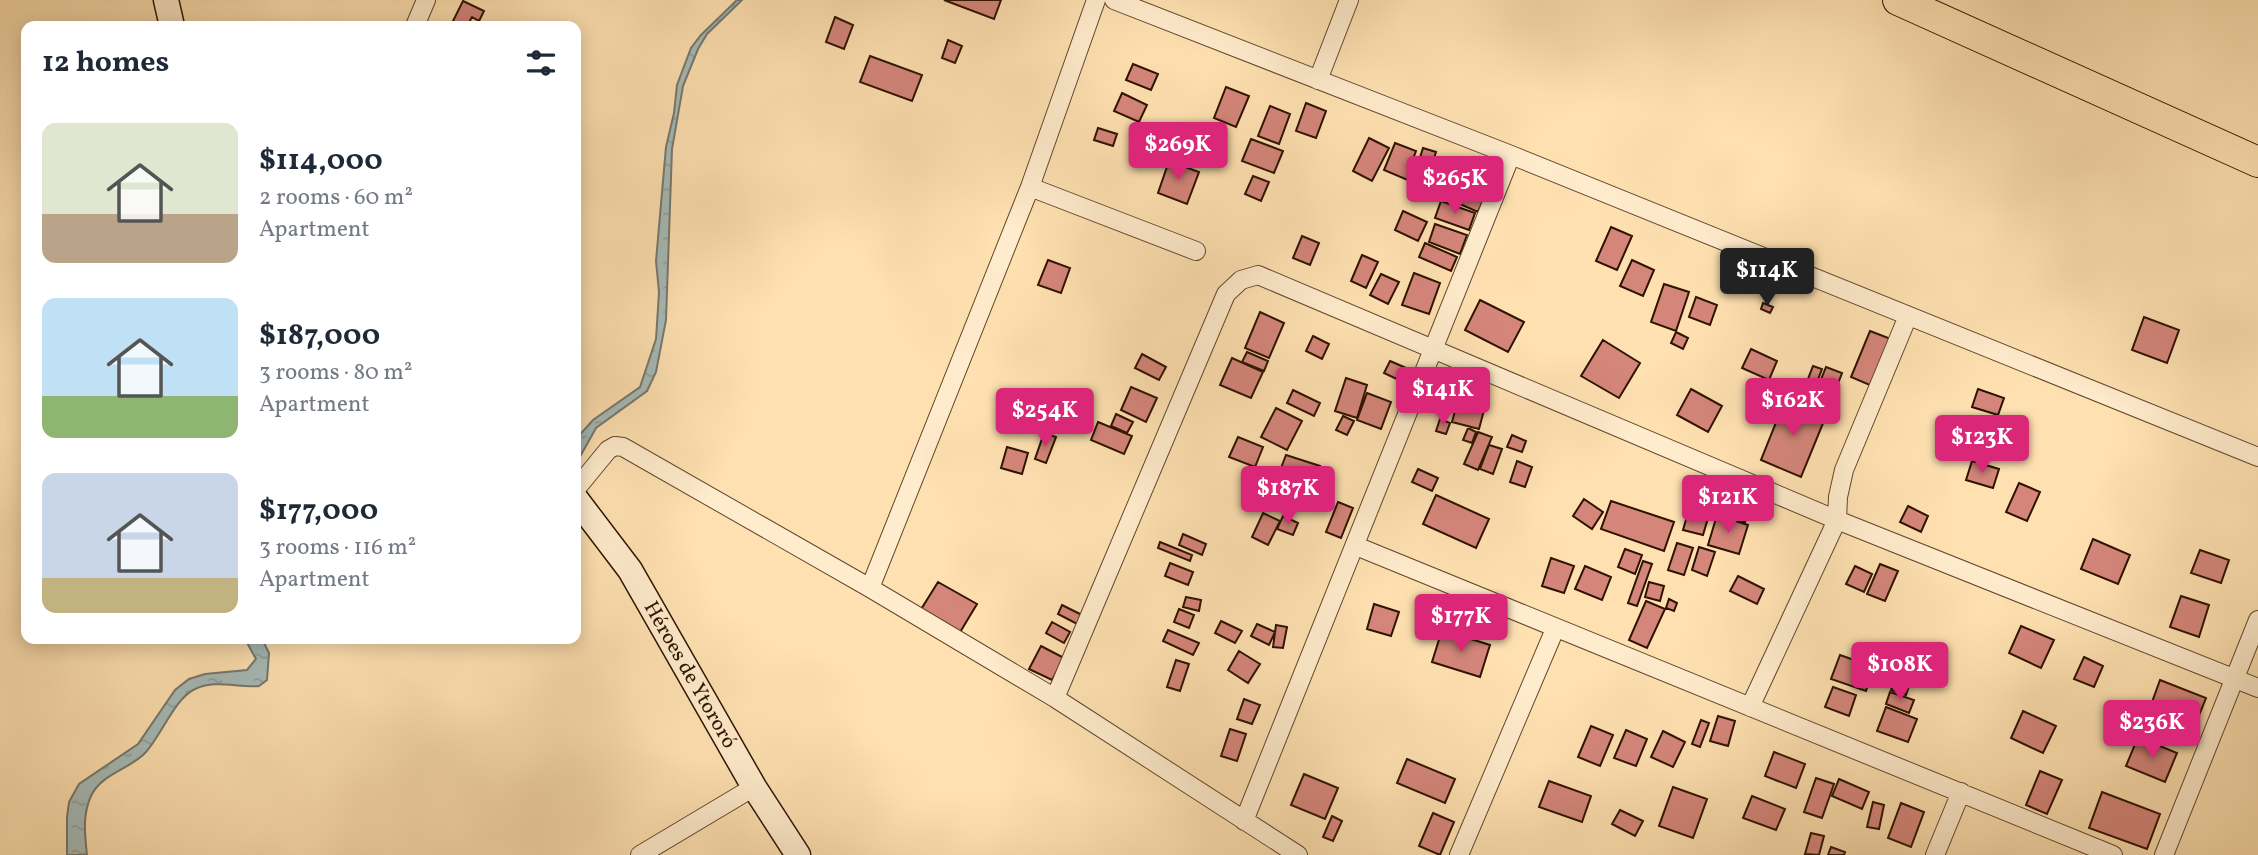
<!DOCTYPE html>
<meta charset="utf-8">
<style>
:root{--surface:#fff;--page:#f2f2f3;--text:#1f2937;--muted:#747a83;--accent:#db2777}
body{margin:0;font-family:Vollkorn,serif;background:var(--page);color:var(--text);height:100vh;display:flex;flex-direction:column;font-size:26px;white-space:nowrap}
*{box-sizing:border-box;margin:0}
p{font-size:23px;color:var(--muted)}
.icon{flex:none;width:38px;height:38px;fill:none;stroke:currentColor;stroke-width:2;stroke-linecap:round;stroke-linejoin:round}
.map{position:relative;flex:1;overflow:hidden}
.side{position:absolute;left:21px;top:21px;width:560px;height:623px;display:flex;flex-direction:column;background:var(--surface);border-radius:14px;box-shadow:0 4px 18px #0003}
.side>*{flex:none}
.price{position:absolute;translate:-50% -60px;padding:0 16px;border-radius:7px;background:var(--accent);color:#fff;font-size:23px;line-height:46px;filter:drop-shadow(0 2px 4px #0008)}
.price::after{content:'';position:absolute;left:50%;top:42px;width:21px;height:16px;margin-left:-10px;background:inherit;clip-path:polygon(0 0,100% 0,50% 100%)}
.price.current{background:#222;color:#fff}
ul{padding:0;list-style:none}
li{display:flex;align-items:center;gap:21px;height:175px;padding:0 21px}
li span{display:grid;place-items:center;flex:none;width:196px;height:140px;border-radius:14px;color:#555}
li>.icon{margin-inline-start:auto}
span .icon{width:84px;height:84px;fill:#fffc;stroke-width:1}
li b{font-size:30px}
h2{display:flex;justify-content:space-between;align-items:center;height:84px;padding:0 21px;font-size:30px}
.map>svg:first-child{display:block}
.water{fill:url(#water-ripples);stroke:#76786e;stroke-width:2}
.building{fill:#d5867b;stroke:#2e1300;stroke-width:2}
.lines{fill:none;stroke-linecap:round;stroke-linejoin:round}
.minor-casing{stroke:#62462c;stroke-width:20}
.secondary-casing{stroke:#2e1300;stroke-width:27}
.trunk-casing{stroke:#2e1300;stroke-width:32}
.minor{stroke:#ffeccc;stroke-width:18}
.secondary{stroke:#ffeccc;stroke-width:24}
.trunk{stroke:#ffe1b1;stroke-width:30}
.labels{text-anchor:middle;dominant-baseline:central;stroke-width:6;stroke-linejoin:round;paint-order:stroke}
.street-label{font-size:21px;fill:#2e1300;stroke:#ffeccc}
</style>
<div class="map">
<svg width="2258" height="855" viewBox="0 0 2258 855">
<defs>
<pattern id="water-ripples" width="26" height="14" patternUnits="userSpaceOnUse" patternTransform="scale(1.75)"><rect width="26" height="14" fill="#a6bbb8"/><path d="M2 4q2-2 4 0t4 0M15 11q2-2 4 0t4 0" fill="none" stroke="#8fa09c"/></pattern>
</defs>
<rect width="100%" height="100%" fill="#ffe1b1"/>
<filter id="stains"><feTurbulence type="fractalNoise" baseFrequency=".00286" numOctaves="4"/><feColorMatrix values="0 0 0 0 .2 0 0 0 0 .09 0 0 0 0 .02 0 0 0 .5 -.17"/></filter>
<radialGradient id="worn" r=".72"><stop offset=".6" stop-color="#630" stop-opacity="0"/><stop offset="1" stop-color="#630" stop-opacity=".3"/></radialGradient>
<!-- water -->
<path class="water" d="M737 0H742L707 34 698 49 683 86 672 149 666 320 656 372 647 391 596 428 576 464V439L593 420 640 387 656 339 659 292 656 261 666 147 674 113 677 85 691 48 701 35Z
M245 639H262L269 653 267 680 259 686C238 688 215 679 195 689 175 698 161 736 145 753 130 769 101 774 91 796 82 816 85 835 87 855H67V817L69 802 79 784 138 744 175 690 189 679 205 674 247 670 256 659Z"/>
<!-- building -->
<path class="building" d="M944 0H1001L994 19Z
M463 1 484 11 479 21 472 17 467 26H459L452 23Z
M835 17 853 25 844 49 826 42Z
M948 40 962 46 955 63 942 58Z
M870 56 922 75 912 101 860 82Z
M1133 64 1158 74 1151 90 1126 80Z
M1226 87 1249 96 1236 127 1214 118Z
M1122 93 1147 105 1139 122 1114 111Z
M1306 103 1326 111 1316 138 1296 131Z
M1270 106 1290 114 1279 144 1258 136Z
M1098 128 1117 134 1113 146 1094 140Z
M1369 138 1389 148 1372 181 1353 171Z
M1251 139 1283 151 1274 173 1242 161Z
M1395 143 1416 151 1411 164 1423 169 1417 184 1384 170Z
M1423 148 1436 152 1432 165 1419 161Z
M1444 158 1481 173 1475 187 1438 171Z
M1169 161 1199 172 1187 204 1158 193Z
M1253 176 1269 182 1261 201 1245 194Z
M1451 187 1483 201 1478 212 1446 198Z
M1441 201 1475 213 1469 230 1435 218Z
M1403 211 1427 222 1418 241 1395 230Z
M1435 224 1467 235 1460 254 1429 242Z
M1611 227 1632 236 1617 270 1596 261Z
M1302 236 1319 243 1310 265 1293 258Z
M1425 243 1457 257 1451 271 1419 257Z
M1362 255 1378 262 1366 288 1351 281Z
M1048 260 1070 268 1061 293 1038 285Z
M1632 260 1654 270 1643 296 1620 286Z
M1414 273 1440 283 1429 314 1402 305Z
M1381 274 1399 282 1388 304 1370 295Z
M1664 284 1689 292 1676 331 1651 322Z
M1696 297 1717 305 1710 325 1689 317Z
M1480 300 1524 322 1508 352 1465 330Z
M1763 303 1773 307 1770 313 1761 309Z
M1260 312 1284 323 1269 358 1245 348Z
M2144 317 2179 330 2167 363 2132 350Z
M1870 331 1891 339 1872 386 1851 377Z
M1676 332 1688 338 1683 349 1671 343Z
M1313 336 1329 344 1322 359 1306 351Z
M1603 340 1640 363 1619 398 1581 376Z
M1751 349 1777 361 1769 380 1742 368Z
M1247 352 1268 361 1264 371 1242 362Z
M1142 354 1166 367 1159 380 1135 368Z
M1232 358 1263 372 1251 398 1220 385Z
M1390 361 1411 370 1405 383 1384 373Z
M1813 366 1822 369 1812 395 1803 392Z
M1826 367 1842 373 1830 404 1814 397Z
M1346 378 1367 385 1357 418 1335 411Z
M1131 387 1157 398 1146 422 1121 410Z
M1691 389 1722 406 1708 432 1677 415Z
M1978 389 2004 398 1998 415 1972 407Z
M1293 390 1320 403 1314 416 1287 403Z
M1367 393 1391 402 1381 429 1357 420Z
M1785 400 1826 416 1801 477 1761 460Z
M1457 403 1484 410 1479 429 1452 422Z
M1276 408 1302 421 1287 450 1261 437Z
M1116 414 1133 422 1127 433 1111 426Z
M1343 416 1354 421 1347 435 1336 430Z
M1440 419 1450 423 1446 434 1436 431Z
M1098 422 1132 436 1124 454 1091 440Z
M1468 428 1476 432 1472 443 1463 440Z
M1478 432 1492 437 1478 470 1464 464Z
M1044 433 1056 437 1046 463 1035 459Z
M1512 435 1526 441 1522 452 1507 447Z
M1238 437 1263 447 1255 467 1229 457Z
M1489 445 1502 449 1493 474 1480 469Z
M1007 447 1028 453 1022 474 1001 468Z
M1286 455 1320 466 1316 479 1281 468Z
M1517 461 1532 467 1525 487 1510 482Z
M1972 461 1999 469 1993 488 1966 480Z
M1418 469 1438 478 1432 491 1412 482Z
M1278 470 1303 480 1300 487 1276 477Z
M2019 483 2040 492 2027 521 2006 512Z
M1436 495 1489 519 1476 548 1423 524Z
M1584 499 1603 512 1592 529 1573 516Z
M1733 499 1751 506 1745 522 1727 515Z
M1611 501 1674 522 1664 551 1601 529Z
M1338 502 1353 508 1341 538 1326 532Z
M1691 502 1711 508 1703 535 1683 530Z
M1908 506 1928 516 1921 532 1900 522Z
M1263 513 1280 521 1268 545 1252 537Z
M1717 515 1748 525 1739 554 1708 545Z
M1283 516 1298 523 1293 535 1277 529Z
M1183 534 1206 544 1202 555 1179 545Z
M2093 539 2130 555 2118 584 2081 569Z
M1160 542 1192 555 1190 561 1158 548Z
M1677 543 1693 548 1684 575 1668 570Z
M1699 547 1715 552 1707 576 1692 570Z
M1625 549 1642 555 1635 574 1618 567Z
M2200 550 2229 560 2221 583 2191 573Z
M1551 558 1574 566 1564 593 1542 586Z
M1643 561 1652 564 1637 606 1628 603Z
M1170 563 1193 572 1188 585 1165 576Z
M1880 564 1898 571 1885 601 1867 594Z
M1585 566 1611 577 1602 600 1575 589Z
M1855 566 1872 574 1864 592 1846 584Z
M1738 576 1764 589 1757 604 1730 591Z
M938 582 977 604 959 634 920 611Z
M1649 582 1664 586 1660 601 1645 597Z
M2181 596 2209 605 2199 637 2170 627Z
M1186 597 1201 600 1199 611 1183 607Z
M1669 599 1677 603 1674 611 1666 608Z
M1646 601 1665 609 1647 648 1629 640Z
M1374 604 1399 612 1391 636 1367 629Z
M1062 605 1084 616 1079 625 1058 614Z
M1179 609 1194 615 1189 628 1174 622Z
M1221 621 1242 631 1235 643 1215 633Z
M1052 622 1070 632 1064 643 1046 633Z
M1257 624 1275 632 1269 645 1251 636Z
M1276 625 1287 627 1283 648 1273 647Z
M2021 626 2054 640 2041 668 2009 653Z
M1168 630 1199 643 1193 655 1163 641Z
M1442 630 1490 645 1480 677 1432 662Z
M1041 646 1064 658 1052 680 1029 669Z
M1239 651 1260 664 1248 683 1228 670Z
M1840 655 1874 667 1866 691 1831 679Z
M2084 657 2103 666 2094 687 2074 679Z
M1176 660 1189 664 1180 691 1167 687Z
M1903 661 1920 668 1913 685 1896 679Z
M2160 680 2206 698 2192 733 2147 716Z
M1895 681 1909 686 1906 695 1891 690Z
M1833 687 1856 695 1849 716 1825 707Z
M1890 692 1914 700 1909 713 1886 704Z
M1244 699 1260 705 1252 724 1237 719Z
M1886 707 1917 719 1908 742 1877 731Z
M2023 711 2056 726 2043 753 2011 738Z
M1718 716 1735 721 1728 746 1710 741Z
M1701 720 1709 723 1700 747 1692 744Z
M1591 726 1613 735 1600 766 1578 757Z
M1230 729 1246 734 1237 761 1221 756Z
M1626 730 1647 739 1636 766 1614 758Z
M1663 731 1685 742 1673 767 1651 757Z
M2138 737 2177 753 2165 782 2126 766Z
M1774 752 1805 764 1796 788 1765 776Z
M1407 759 1455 779 1445 803 1397 783Z
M2040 771 2062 780 2047 814 2026 805Z
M1304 774 1338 788 1325 819 1291 805Z
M1816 778 1834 784 1822 818 1804 812Z
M1839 779 1869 792 1862 809 1832 796Z
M1549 781 1591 796 1582 822 1539 807Z
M1673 787 1707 799 1693 838 1659 826Z
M2102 792 2160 814 2147 849 2089 828Z
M1752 796 1785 809 1776 830 1743 818Z
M1873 802 1884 805 1879 829 1867 827Z
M1901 803 1924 812 1911 847 1888 838Z
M1620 810 1643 821 1635 836 1612 824Z
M1433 813 1454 822 1440 855 1419 846Z
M1332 816 1342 821 1333 841 1323 837Z
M1811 833 1824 836 1819 855 1805 854Z
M1831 847 1845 852 1844 855H1828Z"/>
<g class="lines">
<!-- minor casing -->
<g class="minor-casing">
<path id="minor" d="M1114 0 1511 155 2258 457
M415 26 426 0
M1318 80 1349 0
M1030 187 1196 251
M576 489 608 450 615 446 623 447 870 588 1055 698 1298 855
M1356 546 2113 855
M870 588 1030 187 1096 0
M1055 698 1226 294 1241 280 1258 275 1837 520 2258 688
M1750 707 1837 520 1838 497 1844 470 1908 316
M1244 821 1511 155
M640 855 754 787
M1459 855 1555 629
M1935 855 1961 792
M2164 855 2258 620"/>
</g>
<!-- secondary casing -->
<g class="secondary-casing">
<g id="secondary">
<path d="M166 0 172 26"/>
<path id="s1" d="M576 499 630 570 754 787 798 855"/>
</g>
</g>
<!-- trunk casing -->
<g class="trunk-casing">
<path id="trunk" d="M1898 0 2258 162"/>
</g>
<!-- minor -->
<use href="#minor" class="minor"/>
<!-- secondary -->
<use href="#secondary" class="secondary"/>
<!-- trunk -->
<use href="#trunk" class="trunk"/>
</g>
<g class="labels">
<!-- street labels -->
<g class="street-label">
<text stroke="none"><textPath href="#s1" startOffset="210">Héroes de Ytororó</textPath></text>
</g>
</g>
<rect width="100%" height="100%" filter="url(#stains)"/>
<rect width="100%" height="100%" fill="url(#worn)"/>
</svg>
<b class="price" style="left:1178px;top:182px">$269K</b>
<b class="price" style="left:1455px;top:216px">$265K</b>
<b class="price current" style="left:1767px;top:308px">$114K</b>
<b class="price" style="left:1443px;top:427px">$141K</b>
<b class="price" style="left:1793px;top:438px">$162K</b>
<b class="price" style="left:1045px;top:448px">$254K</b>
<b class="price" style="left:1982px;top:475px">$123K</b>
<b class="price" style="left:1288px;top:526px">$187K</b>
<b class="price" style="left:1728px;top:535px">$121K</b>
<b class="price" style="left:1461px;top:654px">$177K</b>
<b class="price" style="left:1900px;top:702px">$108K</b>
<b class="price" style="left:2152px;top:760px">$236K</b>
<section class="side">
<h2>12 homes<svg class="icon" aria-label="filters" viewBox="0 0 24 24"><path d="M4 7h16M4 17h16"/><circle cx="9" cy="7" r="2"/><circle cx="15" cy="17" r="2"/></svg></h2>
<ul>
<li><span style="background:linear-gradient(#dfe7d0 65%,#b9a48a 0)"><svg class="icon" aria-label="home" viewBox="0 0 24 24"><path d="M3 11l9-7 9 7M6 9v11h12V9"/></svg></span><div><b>$114,000</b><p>2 rooms · 60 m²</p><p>Apartment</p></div></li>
<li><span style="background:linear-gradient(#bfe0f5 70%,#8fb573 0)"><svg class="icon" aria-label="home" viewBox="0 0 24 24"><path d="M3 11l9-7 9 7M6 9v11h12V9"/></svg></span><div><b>$187,000</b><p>3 rooms · 80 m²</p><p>Apartment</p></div></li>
<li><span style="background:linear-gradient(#c9d6e8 75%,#c2b280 0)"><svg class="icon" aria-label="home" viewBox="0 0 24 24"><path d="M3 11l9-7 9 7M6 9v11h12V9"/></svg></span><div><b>$177,000</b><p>3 rooms · 116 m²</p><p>Apartment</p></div></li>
</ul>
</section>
</div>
